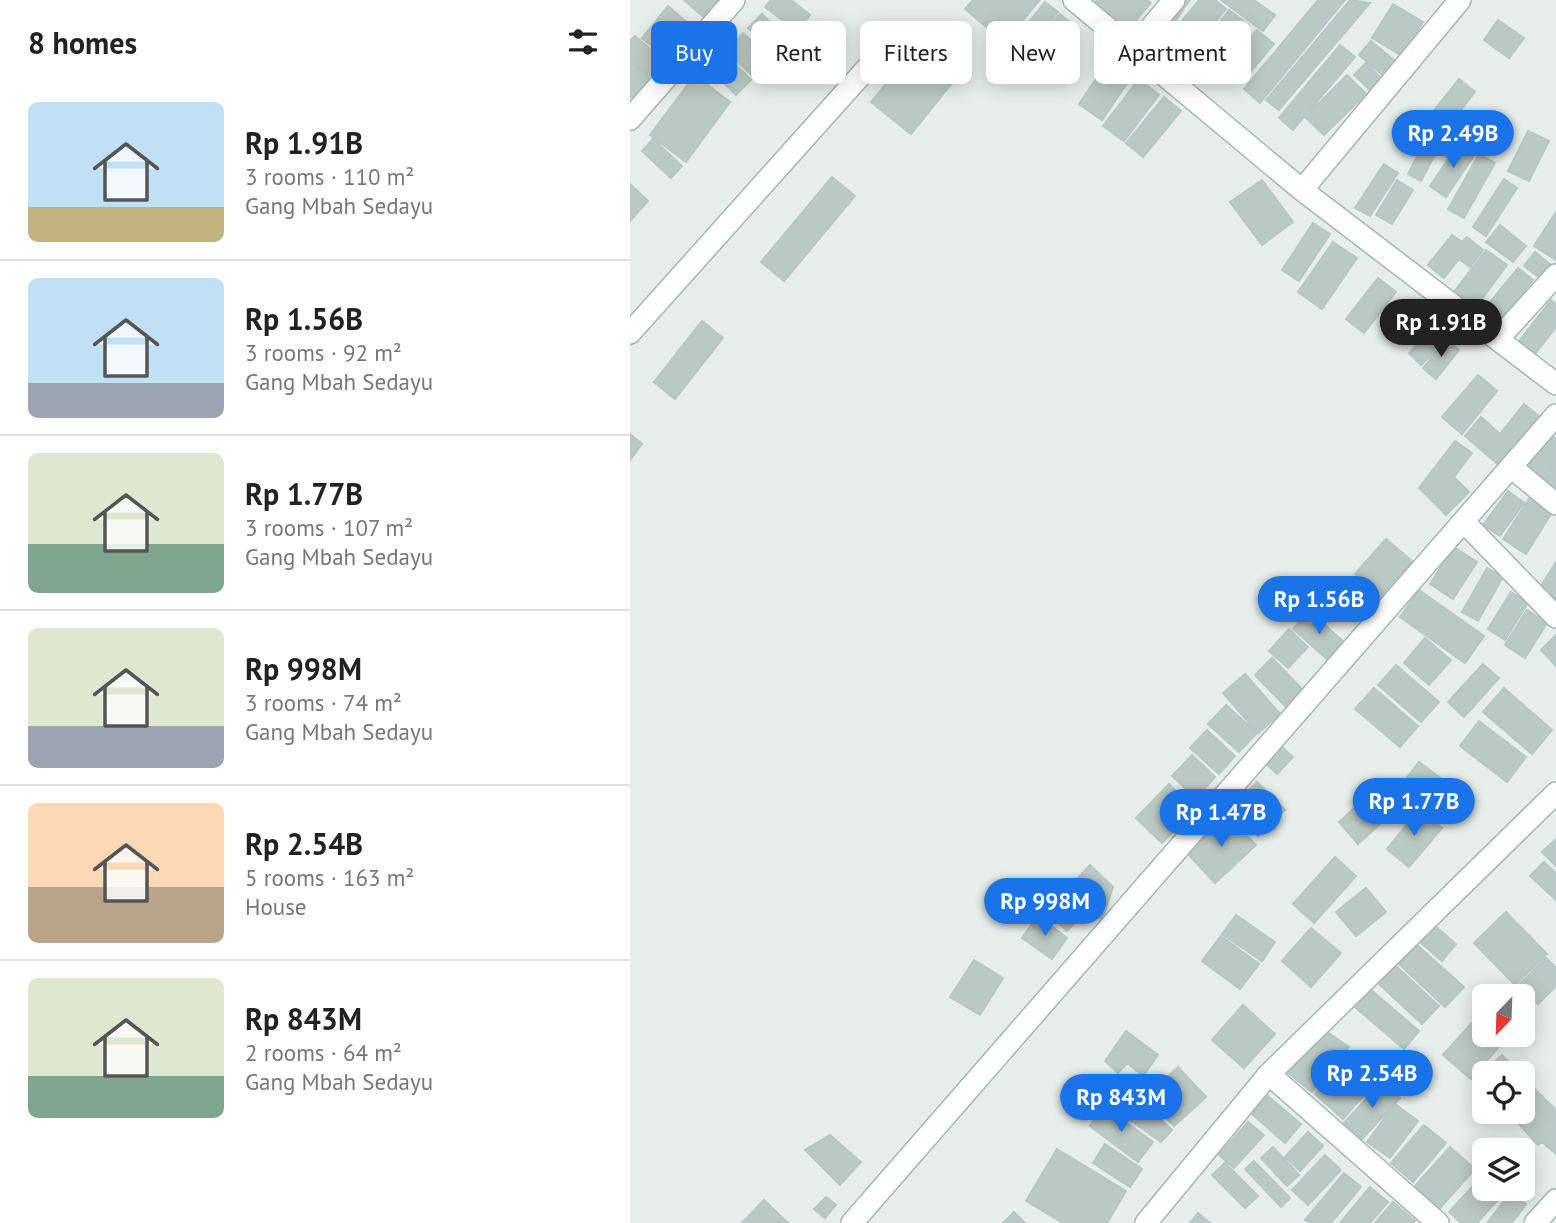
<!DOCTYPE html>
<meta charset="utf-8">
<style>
:root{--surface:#fff;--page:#f6f6f6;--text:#222;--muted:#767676;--line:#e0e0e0;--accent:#1a73e8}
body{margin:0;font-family:"PT Sans",sans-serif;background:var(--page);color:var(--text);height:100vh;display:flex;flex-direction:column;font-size:26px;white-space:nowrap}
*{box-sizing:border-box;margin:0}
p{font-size:23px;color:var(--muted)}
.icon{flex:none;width:38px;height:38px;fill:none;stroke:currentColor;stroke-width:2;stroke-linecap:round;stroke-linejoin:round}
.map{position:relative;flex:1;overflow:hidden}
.side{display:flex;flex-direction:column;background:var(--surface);width:630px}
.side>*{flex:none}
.guide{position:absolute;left:21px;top:21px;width:665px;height:63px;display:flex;gap:14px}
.needle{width:46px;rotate:203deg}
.controls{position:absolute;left:842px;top:984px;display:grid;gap:14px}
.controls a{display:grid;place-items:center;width:63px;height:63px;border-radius:10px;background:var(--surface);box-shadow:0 4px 18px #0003;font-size:35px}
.price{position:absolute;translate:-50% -60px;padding:0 16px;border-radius:24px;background:var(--accent);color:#fff;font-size:23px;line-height:46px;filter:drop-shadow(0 2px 4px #0008)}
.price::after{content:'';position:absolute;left:50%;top:42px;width:21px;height:16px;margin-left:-10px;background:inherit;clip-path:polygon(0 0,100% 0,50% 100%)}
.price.selected{background:#222;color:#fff}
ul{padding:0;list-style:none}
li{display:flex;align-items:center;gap:21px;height:175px;padding:0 28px}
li+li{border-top:2px solid var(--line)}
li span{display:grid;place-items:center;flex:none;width:196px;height:140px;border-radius:10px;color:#555}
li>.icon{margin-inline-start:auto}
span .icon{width:84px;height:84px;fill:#fffc;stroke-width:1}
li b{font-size:30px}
h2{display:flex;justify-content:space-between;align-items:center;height:84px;padding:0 28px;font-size:30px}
.pill{padding:0 24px;border-radius:10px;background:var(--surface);box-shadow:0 4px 18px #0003;font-size:24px;line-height:63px}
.pill.selected{background:var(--accent);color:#fff}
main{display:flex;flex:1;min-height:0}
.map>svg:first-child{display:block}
.building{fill:#bbc9c5;stroke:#b8c7c3;stroke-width:2}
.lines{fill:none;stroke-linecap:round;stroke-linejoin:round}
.minor-casing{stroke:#a8b6b3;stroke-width:24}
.minor{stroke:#fff;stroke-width:21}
</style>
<main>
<section class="side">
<h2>8 homes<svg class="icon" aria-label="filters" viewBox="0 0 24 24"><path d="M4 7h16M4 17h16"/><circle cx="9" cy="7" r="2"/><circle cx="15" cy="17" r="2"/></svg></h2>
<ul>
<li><span style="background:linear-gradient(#bfe0f5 75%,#c2b280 0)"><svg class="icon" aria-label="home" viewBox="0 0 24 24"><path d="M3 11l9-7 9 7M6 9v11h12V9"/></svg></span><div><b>Rp 1.91B</b><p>3 rooms · 110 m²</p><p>Gang Mbah Sedayu</p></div></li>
<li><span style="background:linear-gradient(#bfe0f5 75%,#9aa5b1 0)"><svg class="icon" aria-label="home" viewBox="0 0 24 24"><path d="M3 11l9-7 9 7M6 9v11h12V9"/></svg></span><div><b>Rp 1.56B</b><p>3 rooms · 92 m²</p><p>Gang Mbah Sedayu</p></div></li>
<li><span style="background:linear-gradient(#dfe7d0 65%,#7fa58c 0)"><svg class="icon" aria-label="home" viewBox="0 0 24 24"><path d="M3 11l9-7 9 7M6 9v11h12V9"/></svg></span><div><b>Rp 1.77B</b><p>3 rooms · 107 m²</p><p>Gang Mbah Sedayu</p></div></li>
<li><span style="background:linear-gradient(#dfe7d0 70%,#9aa5b1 0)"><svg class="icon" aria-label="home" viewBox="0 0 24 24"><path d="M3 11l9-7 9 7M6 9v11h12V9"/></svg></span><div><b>Rp 998M</b><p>3 rooms · 74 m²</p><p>Gang Mbah Sedayu</p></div></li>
<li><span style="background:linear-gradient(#ffd9b3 60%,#b9a48a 0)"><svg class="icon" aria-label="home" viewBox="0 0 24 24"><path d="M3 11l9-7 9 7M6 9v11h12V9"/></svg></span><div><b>Rp 2.54B</b><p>5 rooms · 163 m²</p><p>House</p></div></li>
<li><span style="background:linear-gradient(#dfe7d0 70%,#7fa58c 0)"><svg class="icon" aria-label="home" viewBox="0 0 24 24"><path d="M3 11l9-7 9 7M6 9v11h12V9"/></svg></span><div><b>Rp 843M</b><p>2 rooms · 64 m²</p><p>Gang Mbah Sedayu</p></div></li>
</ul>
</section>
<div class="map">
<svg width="926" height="1223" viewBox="0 0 926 1223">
<rect width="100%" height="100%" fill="#e5eeeb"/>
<!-- building -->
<path class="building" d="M54 0H92L76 19Z
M141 0H161L180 15 167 31 135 7Z
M343 0H410L374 42 335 9Z
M467 0H517L521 3 495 33 462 6Z
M550 0H560L529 44 522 39Z
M569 0H585L596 9 551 64 530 48Z
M591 0H624L645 15 633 31Z
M688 0H715L630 103 614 89Z
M720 0 740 3 649 110 636 100Z
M415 2 428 12 395 54 382 44Z
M763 4 793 22 772 56 742 38Z
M38 6 66 30 39 61 12 38Z
M599 10 619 25 592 62 571 47Z
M132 14 156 38 143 51 118 28Z
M430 14 447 28 409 75 391 61Z
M868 20 894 38 879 58 854 40Z
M627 30 644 44 611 83 594 68Z
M113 33 140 59 124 77 96 51Z
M296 34 336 66 281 134 241 102Z
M5 36 38 64 25 79 0 59V41Z
M741 41 766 62 755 77 729 55Z
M710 45 725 57 663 130 649 118Z
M95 53 121 80 106 95 79 68Z
M479 60 502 76 472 120 449 104Z
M0 61 25 82 8 103 0 97Z
M736 63 752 79 740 90 724 75Z
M65 75 100 102 56 162 20 135Z
M717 75 736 94 694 135 675 117Z
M509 79 529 95 494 141 473 126Z
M829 79 845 92 814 131 798 118Z
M534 97 551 111 513 157 496 143Z
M802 128 815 136 791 181 778 174Z
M898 131 919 141 899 181 878 171Z
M23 139 52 166 41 178 12 151Z
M829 143 845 154 816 197 800 186Z
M849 154 865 163 834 218 818 209Z
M754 164 768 173 740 216 725 208Z
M202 177 225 196 154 281 131 262Z
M874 179 887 188 856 236 843 227Z
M632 180 663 222 632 245 600 202Z
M767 180 783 190 762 224 746 215Z
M0 184 18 201 0 221Z
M926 212V260L904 246Z
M683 223 700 234 669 281 652 270Z
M870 225 896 246 883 262 856 242Z
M822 235 832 242 837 237 853 250 840 267 829 259 814 278 798 265Z
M703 242 727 258 692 309 668 292Z
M856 250 877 265 842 312 821 296Z
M905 252 926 269 915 282 894 266Z
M888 268 903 280 867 325 852 312Z
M748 278 766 292 734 333 716 319Z
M921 300 926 304V327L905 354 889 341Z
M775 301 795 315 779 339 759 326Z
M72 321 93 338 45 399 24 382Z
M798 334 810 346 791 365 779 353Z
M816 339 829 350 806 379 793 368Z
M848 375 867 391 832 434 812 417Z
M894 404 911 418 871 467 835 436 851 417 870 434Z
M0 434 12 444 0 460Z
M922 436 926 439V464L908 486 892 474Z
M825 441 842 453 824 477 839 492 816 515 789 488Z
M926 466V494L913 483Z
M878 491 894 503 870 536 853 525Z
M899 499 921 514 896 554 873 539Z
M756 539 782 561 751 597 725 574Z
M824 547 847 562 823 599 800 584Z
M926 562V604L907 592Z
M857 568 873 577 848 621 832 612Z
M789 590 854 636 835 663 770 617Z
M881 592 898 603 875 640 858 629Z
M897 610 917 623 895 658 875 645Z
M679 611 714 642 698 660 663 629Z
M659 629 678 647 658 668 639 651Z
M926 635V666L911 650Z
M795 638 821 660 799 685 774 663Z
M642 658 673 690 656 707 625 675Z
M853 664 869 678 834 717 818 702Z
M766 665 809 702 791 722 748 685Z
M615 674 650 714 628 733 593 693Z
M744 688 788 726 770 747 725 709Z
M874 688 922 730 902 754 853 712Z
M596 705 627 733 609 752 578 724Z
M849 721 896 757 877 782 830 746Z
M577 730 605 756 589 774 560 748Z
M644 740 663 757 647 774 629 757Z
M562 755 585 777 566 798 542 776Z
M789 762 841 801 825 823 772 784Z
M754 781 773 803 728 844 709 822Z
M627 782 655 810 628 836 600 808Z
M539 784 565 809 532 843 506 818Z
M789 809 812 828 779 867 757 849Z
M597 815 626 845 585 883 557 853Z
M926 839V866L912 852Z
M705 857 726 876 684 923 663 904Z
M914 862 926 873V900L900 876Z
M460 865 483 887 472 920 438 888Z
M736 888 756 912 726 936 706 912Z
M439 891 458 909 437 931 418 913Z
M876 912 917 954 885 985 844 943Z
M606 915 645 942 632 961 592 934Z
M408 916 437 938 422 959 392 938Z
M798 920 826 944 812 961 784 937Z
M681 928 711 953 681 987 652 961Z
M591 936 629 964 610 989 572 961Z
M787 945 834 987 815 1007 769 964Z
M916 958 926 968V986L908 1004 889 985Z
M344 960 373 978 350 1015 320 997Z
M766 966 809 1006 792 1024 749 984Z
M874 985 886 996H865Z
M740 989 789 1031 774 1049 725 1007Z
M892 1001 902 1009 892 1020Z
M613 1005 645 1034 614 1068 582 1040Z
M854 1009V1034H880L841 1079 813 1055Z
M693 1029 719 1047 682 1092 653 1069Z
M496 1031 528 1055 513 1076 497 1063 488 1073 475 1061Z
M721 1053 749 1078 713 1119 685 1094Z
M872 1055 889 1073H854V1086L847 1078Z
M548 1067 576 1097 544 1126 516 1097Z
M485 1075 509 1096 492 1115 468 1094Z
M892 1077 926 1110 925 1153 912 1142 908 1145 877 1111H892Z
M752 1082 770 1098 732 1139 714 1123Z
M638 1096 671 1124 655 1143 622 1114Z
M510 1099 542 1130 531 1142 497 1118Z
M765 1104 788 1121 760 1158 737 1142Z
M474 1106 523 1142 508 1162 460 1126Z
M618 1122 634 1135 604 1168 589 1155Z
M794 1125 816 1143 783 1182 761 1163Z
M678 1132 693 1146 670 1171 655 1157Z
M200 1135 231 1162 210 1185 175 1150Z
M475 1144 512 1169 500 1187 463 1163Z
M643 1147 669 1175 657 1186 631 1158Z
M820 1147 845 1169 810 1208 785 1186Z
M427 1149 496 1191 477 1223H433L396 1201Z
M695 1155 711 1170 678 1205 662 1190Z
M624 1161 660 1198 651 1207 615 1169Z
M595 1163 628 1196 615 1208 582 1175Z
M714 1173 731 1187 701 1223H680L675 1220Z
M854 1174V1188H869L874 1193 847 1223H831L819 1212Z
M740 1187 758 1202 740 1223H710Z
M881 1192 896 1204 882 1223H857Z
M196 1197 206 1205 195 1218 184 1209Z
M134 1200 158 1223H112Z
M763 1202 785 1221 783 1223H745Z
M384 1212 395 1223H373Z
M568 1213 580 1223H560Z"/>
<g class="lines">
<!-- minor casing -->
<g class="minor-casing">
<path id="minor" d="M444 0 672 190 926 384
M502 50 544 0
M0 119 104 0
M672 190 830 0
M0 333 257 46
M868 339 926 275
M881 467 926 504
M834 522 926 617
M639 1074 808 1223
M222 1223 926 415
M516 1223 639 1074 926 793
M905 1223 926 1200"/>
</g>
<!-- minor -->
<use href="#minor" class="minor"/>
</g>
</svg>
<div class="controls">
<a><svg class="needle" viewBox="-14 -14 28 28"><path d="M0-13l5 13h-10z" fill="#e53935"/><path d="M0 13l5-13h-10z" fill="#767676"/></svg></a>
<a><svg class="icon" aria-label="locate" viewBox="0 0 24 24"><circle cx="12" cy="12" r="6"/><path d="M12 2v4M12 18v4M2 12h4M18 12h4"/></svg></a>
<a><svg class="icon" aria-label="layers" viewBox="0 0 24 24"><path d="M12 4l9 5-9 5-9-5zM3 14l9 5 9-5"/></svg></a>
</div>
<b class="price" style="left:823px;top:170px">Rp 2.49B</b>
<b class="price selected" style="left:811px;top:359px">Rp 1.91B</b>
<b class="price" style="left:689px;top:636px">Rp 1.56B</b>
<b class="price" style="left:784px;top:838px">Rp 1.77B</b>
<b class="price" style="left:591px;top:849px">Rp 1.47B</b>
<b class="price" style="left:415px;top:938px">Rp 998M</b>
<b class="price" style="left:742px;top:1110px">Rp 2.54B</b>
<b class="price" style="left:491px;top:1134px">Rp 843M</b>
<div class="guide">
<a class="pill selected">Buy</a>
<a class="pill">Rent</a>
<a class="pill">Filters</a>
<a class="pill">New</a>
<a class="pill">Apartment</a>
</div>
</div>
</main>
